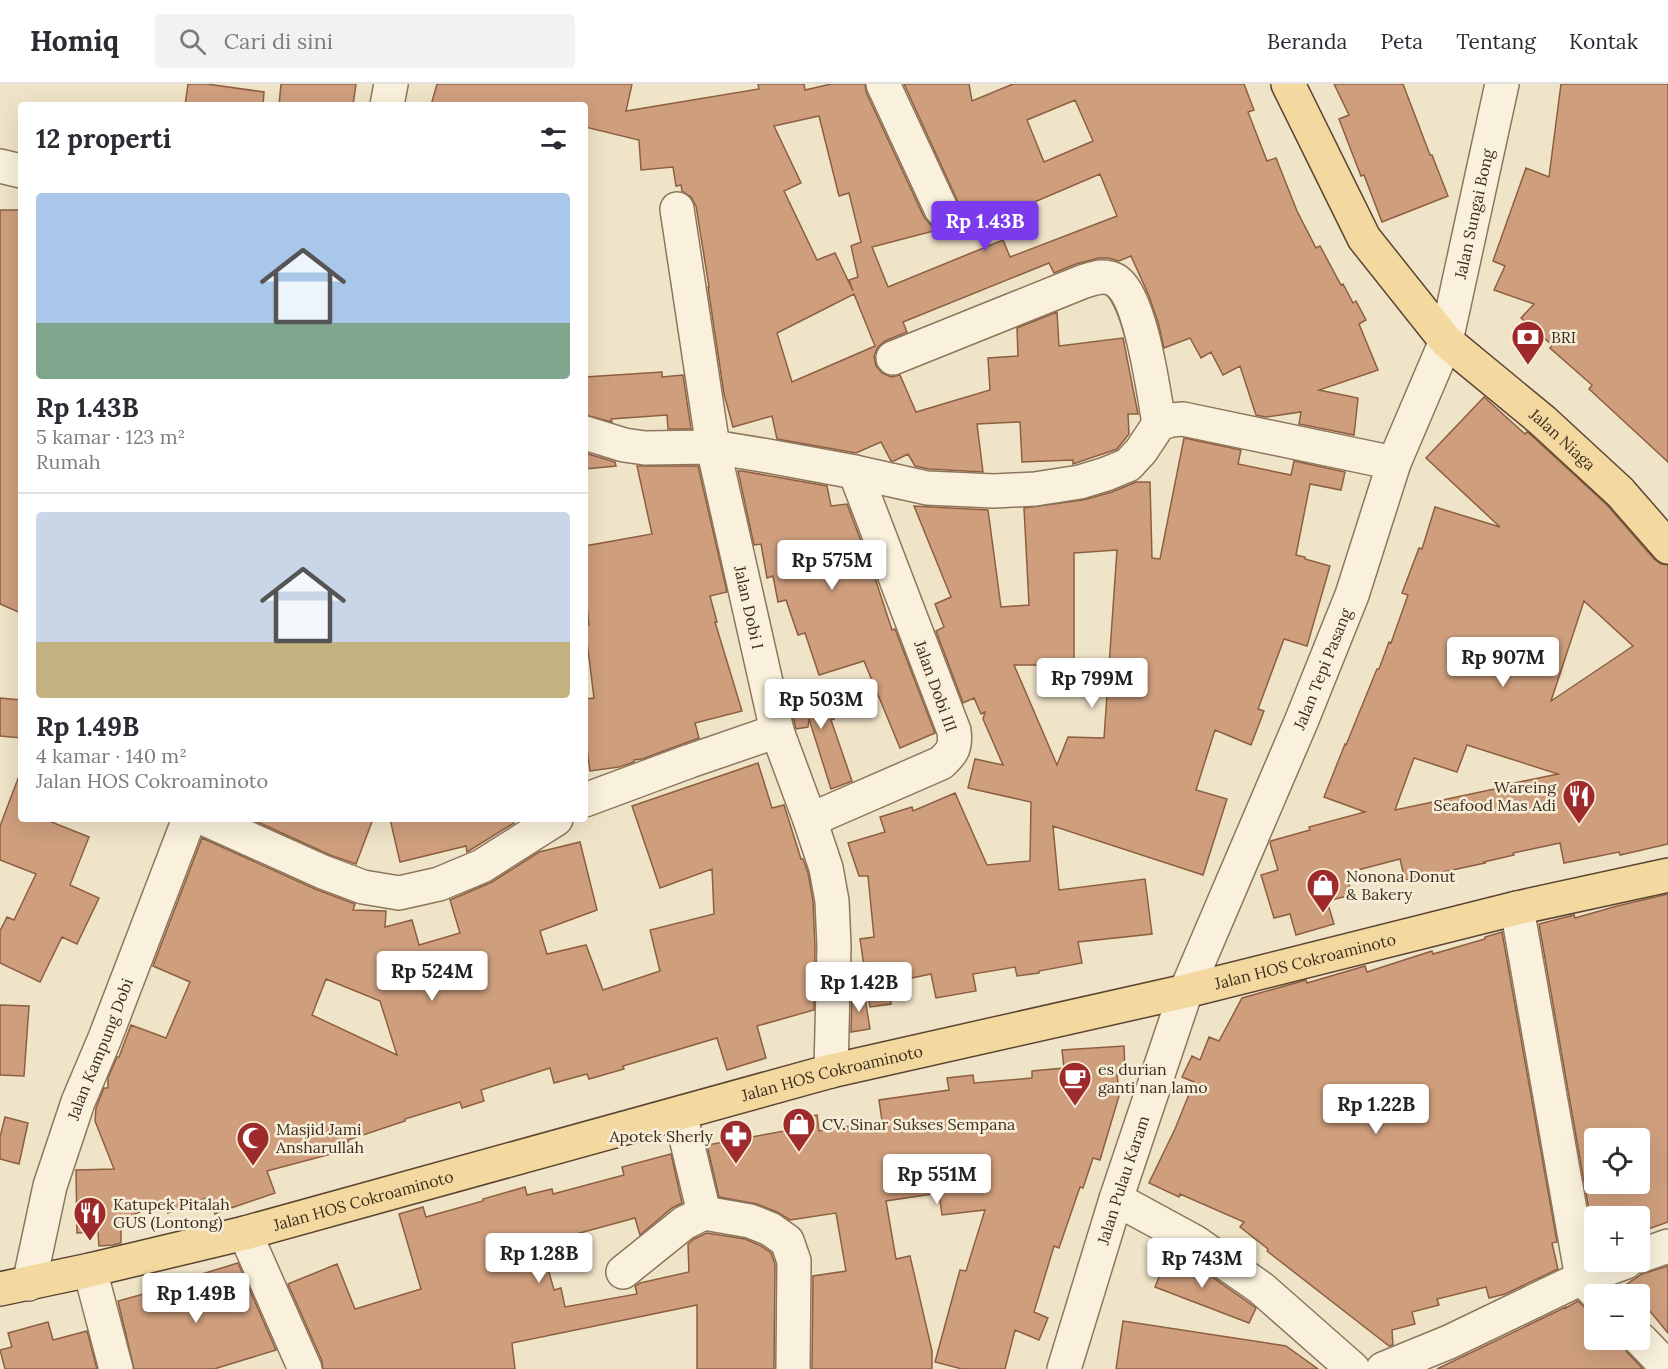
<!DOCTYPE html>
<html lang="id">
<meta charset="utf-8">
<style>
:root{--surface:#fff;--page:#f2f2f3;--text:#2b2b33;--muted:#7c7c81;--line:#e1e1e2;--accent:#7c3aed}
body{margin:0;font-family:Lora,serif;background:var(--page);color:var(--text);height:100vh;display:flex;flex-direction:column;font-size:22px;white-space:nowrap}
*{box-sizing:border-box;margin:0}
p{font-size:20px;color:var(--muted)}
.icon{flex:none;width:33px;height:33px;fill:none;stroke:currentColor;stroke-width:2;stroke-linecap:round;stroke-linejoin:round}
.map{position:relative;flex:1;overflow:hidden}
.side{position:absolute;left:18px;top:18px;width:570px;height:720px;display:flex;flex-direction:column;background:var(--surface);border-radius:6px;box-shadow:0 6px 24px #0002}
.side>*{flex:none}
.controls{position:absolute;left:1584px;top:1044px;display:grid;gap:12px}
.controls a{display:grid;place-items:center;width:66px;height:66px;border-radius:6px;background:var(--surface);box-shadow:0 6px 24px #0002;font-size:30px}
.price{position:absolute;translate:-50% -51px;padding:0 14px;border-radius:6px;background:#fff;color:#222;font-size:20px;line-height:39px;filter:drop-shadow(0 2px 3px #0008)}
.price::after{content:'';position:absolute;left:50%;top:36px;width:18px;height:14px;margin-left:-9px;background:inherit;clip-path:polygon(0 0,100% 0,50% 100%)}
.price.active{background:var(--accent);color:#fff}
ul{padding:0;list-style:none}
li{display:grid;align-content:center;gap:12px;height:318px;padding:0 18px}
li+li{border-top:2px solid var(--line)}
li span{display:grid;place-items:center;height:186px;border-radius:6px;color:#555}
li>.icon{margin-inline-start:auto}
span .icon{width:108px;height:108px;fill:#fffc;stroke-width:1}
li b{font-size:26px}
h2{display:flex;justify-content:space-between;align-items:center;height:72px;padding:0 18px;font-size:26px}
header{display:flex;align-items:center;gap:36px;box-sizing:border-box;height:84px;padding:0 30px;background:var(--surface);border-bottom:2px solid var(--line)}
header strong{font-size:28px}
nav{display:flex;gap:33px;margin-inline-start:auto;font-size:21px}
.search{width:420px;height:54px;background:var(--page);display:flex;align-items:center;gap:15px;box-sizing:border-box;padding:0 21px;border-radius:6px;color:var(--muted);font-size:22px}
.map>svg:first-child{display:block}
.building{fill:#cf9f7d;stroke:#8d5f41;stroke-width:1.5;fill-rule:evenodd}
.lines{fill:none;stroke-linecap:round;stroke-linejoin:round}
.minor-casing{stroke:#8d765c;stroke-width:36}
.major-casing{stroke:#5b4430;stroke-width:36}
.minor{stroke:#faf1dc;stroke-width:33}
.major{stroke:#f3d9a0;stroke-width:33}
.labels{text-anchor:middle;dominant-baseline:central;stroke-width:5;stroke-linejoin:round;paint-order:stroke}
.street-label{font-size:16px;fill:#3d2e20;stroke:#f7eed8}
.poi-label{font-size:16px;fill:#3d2e20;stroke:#f7eed8;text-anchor:start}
</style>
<header>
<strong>Homiq</strong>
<div class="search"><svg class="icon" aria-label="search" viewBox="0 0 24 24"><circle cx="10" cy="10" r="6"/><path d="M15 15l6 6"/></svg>Cari di sini</div>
<nav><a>Beranda</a><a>Peta</a><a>Tentang</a><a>Kontak</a></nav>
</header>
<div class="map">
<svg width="1668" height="1285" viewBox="0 0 1668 1285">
<rect width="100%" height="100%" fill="#f0e4c8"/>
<!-- building -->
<path class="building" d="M188 0H207L264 8 263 21H185Z
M281 0H356L353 21H279Z
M437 0H632L626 27 759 5 758 0H804L805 6 831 0H865L866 8 924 133 931 141 940 144 949 142 957 135 960 126 958 118 904 0H969L972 17 1013 0H1244L1254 26 1248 28 1267 77 1276 74 1297 127 1316 164 1320 162 1341 201 1343 200 1353 219 1356 217 1366 236 1359 240 1378 286 1319 306 1358 314 1354 351 1299 340 1301 328 1266 333 1256 331 1240 282 1223 291 1211 268 1201 274 1190 254 1164 264 1158 238 1149 212 1131 172 1119 177 1108 174H1099L1076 180 1054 189 1049 179 903 238 907 248 885 257 878 263 874 272 876 282 882 289 891 293 900 291 916 328 990 306 988 274 1018 272 1017 244 1057 228 1059 262 1123 254 1138 330H1128L1129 350 1117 365 1073 380V376L1022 378 1020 338 977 340 983 388 929 385 915 382 908 370 894 377H891L881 358 856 369 777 355 772 332 733 343 724 310 708 203H709L696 122 691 113 682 107 681 101 676 102 673 83 641 86 639 56 585 43V21H431ZM1075 16 1093 57 1044 78 1027 36ZM819 32 839 112 849 109 861 158 851 162 858 193 849 196 853 207 835 169 817 176 784 107 801 99 774 42ZM1100 90 1117 132 1010 173 1003 156 888 203 872 163 1018 125ZM854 210 875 262 792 298 777 249Z
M1334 0H1403L1430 71H1432L1448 112 1382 138 1364 91 1361 92 1339 35 1349 31Z
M1561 0H1668V378L1589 305 1592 301 1550 264 1552 261 1521 234 1534 220 1494 206 1505 182 1493 177 1526 84 1549 93Z
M0 126H21V529L0 520Z
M662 288V293L683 291 691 345H668L667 331 611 335 612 338 585 331V293Z
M1484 313 1525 350 1527 348 1531 351 1607 421 1654 475 1661 480 1668 481V760L1620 771 1619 768 1564 779 1560 759 1513 769 1514 771 1484 778 1485 779 1405 796 1400 775 1346 789 1352 811 1327 817 1334 840 1296 851 1290 830 1274 834 1261 791 1278 786 1270 759 1271 757 1310 746 1309 743 1365 728 1324 713 1345 660 1346 661 1377 585H1379L1389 558 1391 559 1408 511 1402 509 1419 464 1422 465 1435 423 1500 443 1426 374ZM1584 517 1633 562 1551 617ZM1467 661 1558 690 1500 702 1504 703 1395 726 1414 674 1457 688Z
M1184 354 1241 366 1238 380 1291 391 1294 377 1345 388 1341 406 1310 400 1296 471 1305 473V475L1330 482 1307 562 1284 555 1258 625 1264 627 1251 661 1215 646 1196 706 1227 715 1203 791 1053 742 1059 806 1145 795 1152 850 1078 858 1082 879 1039 887V889L1017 892 1015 883 973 890 976 907 936 914 931 890 888 899 891 920 870 923 860 855 874 853 868 792H859L848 759 885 748 880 733 912 723 913 727 955 709 987 781 1030 777 1031 718 968 704 975 675 1003 681 983 635 985 628 981 630 974 614 963 619 936 547 944 543 935 520 951 513 914 422 988 426 1001 523 1029 521 1024 424 1083 416 1112 408 1136 398H1150L1152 474 1160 475ZM1117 466 1104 654 1068 653 1057 681 1014 581H1074V469Z
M585 369 615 378 616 382 585 385Z
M637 382H698L727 508 710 512 717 538H715L742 627 695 639 699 654 642 675 634 676V678L619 683 590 687 586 657 585 658V615L594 614 585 541H589L585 502V462L652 450Z
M738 387H742L827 402 831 422 847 420 875 494 892 546 895 545 935 649 900 664 864 577 819 591 805 549 798 551 786 516 778 518 773 492 767 494 761 460 754 461Z
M821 598 834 635 831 636 852 697 831 705 809 635 808 643 796 645 788 609Z
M0 614 21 616V654L0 652Z
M758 679 772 724 784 721 801 775H803L808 789 813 817 815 862 814 926 757 942 766 974 727 986 717 954 623 982 624 985 589 995 587 990 554 999 550 984 481 1006 484 1017 462 1024 460 1018 405 1035V1037L348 1056 350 1065 267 1087 275 1109 234 1123 215 1130 209 1113 168 1129 163 1118 121 1136V1159L113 1161 99 1162 98 1148 77 1149 76 1086 114 1085 95 1037 96 1024 104 1004H108V994L117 973H119L131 941 166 954 190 898 153 882 202 754 315 805 355 820 353 826 386 827 385 843 412 836 419 861 460 849 450 816 492 798 539 768 580 758 597 826 540 847 547 870 586 861 603 906 660 887 650 846 714 830 712 785 660 804 632 722ZM326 895 380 917 397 971 312 931Z
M19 692H21V735H44L89 753 70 801 99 814 77 860 62 853 40 898 0 879V847L7 833 14 836 36 790 0 776V742Z
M251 735H373L356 780 330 771Z
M390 735H514V739L467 768 466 762 400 778Z
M1668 810V1138L1640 1148V1132H1590L1539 840 1574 831 1575 834 1617 822ZM1594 1054H1640V1100H1594Z
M1502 848 1557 1158 1552 1159 1558 1185 1505 1210 1489 1214 1486 1203 1437 1215 1439 1221 1412 1228 1415 1240 1392 1246 1393 1261 1389 1262 1267 1167 1268 1165 1240 1143 1244 1138 1180 1110 1179 1113 1149 1099 1175 1045 1194 998 1182 993 1192 972 1200 976 1209 953 1219 957 1242 914 1306 896 1307 899 1365 882 1367 888 1432 867 1433 870 1485 855V853Z
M864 908 870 945 851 948 852 910Z
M0 921 29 922 24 992 0 991Z
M1124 962 1125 988 1117 989 1119 1012 1100 1076 1093 1074 1083 1104 1080 1103 1059 1164 1054 1162 1034 1228 1048 1234 1039 1256 1015 1246 1005 1285H962L935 1278 960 1186 966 1187 985 1126 942 1131 939 1109 886 1117 896 1175 910 1172 932 1267V1285H812L813 1192 846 1187 836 1129 790 1136 777 1128 757 1120 719 1113 707 1061 796 1045 794 1034 817 1031 819 1047 882 1037 879 1016 949 1006 947 994 973 991 974 999 1032 994V987L1064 984 1062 966Z
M5 1033 28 1039 19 1080 0 1075V1053Z
M671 1070 682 1119 672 1124 640 1151 635 1134 565 1153 566 1156 542 1163 554 1206 561 1204 565 1223 637 1210 635 1202 640 1199 689 1188 688 1160 694 1155 707 1149 745 1155 761 1162 771 1169 775 1180 774 1285H697V1221L512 1259 515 1285H323L322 1277 288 1200 337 1180 355 1225 421 1205 399 1130 423 1123 426 1133 483 1117V1115L525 1103 527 1111 552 1105 553 1110 624 1091 622 1083Z
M1169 1169 1188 1176 1256 1224 1249 1239 1155 1203Z
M238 1179 276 1266 214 1285H134L118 1217 180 1200 179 1197Z
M1668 1182V1249L1649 1226 1640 1232V1210H1615V1208L1642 1190Z
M1578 1217 1584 1223 1594 1228V1256H1621L1627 1268 1643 1285H1437L1566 1223V1224Z
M1123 1237 1286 1262 1318 1285H1116Z
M48 1238 53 1256 87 1247 97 1285H5L0 1266 12 1263 8 1249Z"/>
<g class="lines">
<!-- minor casing -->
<g class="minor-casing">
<g id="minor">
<path d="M883 0 941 125"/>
<path d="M387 21 391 0"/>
<path d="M0 82 21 87"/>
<path id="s1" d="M677 125 713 363 777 647 810 736 826 784 832 817 834 862 831 987"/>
<path d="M893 274 1082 198C1092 195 1102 190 1113 195 1141 207 1154 311 1159 340"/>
<path d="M585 349 624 361 645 364 713 363 768 372 855 388 927 404 994 407 1035 405 1080 398 1106 390 1128 381 1141 367 1159 340 1171 336 1183 335 1394 379"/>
<path d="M585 716 690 677 777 647"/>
<path d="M205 735 323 788 363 803 399 809 439 800 482 782 556 735"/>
<path d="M810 736 941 679C953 668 956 663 954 647L855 388"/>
<path d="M1517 824 1582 1194 1597 1210"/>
<path d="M1116 1115 1195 1158 1261 1204 1353 1285"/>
<path d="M704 1129 750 1137 770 1145 787 1157 794 1177 793 1285"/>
<path d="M245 1149 305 1285"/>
<path d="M1640 1172 1668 1162"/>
<path d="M90 1186 116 1285"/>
<path d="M623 1188 684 1139 704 1129 680 1029"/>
<path id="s2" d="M29 1200 50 1102 78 1018 105 954 189 735"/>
<path d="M1640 1255 1668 1284"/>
<path id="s3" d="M1064 1285 1116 1115 1186 907 1301 638 1352 511 1394 379 1446 257 1502 0"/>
<path d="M1383 1285 1449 1258 1582 1194 1626 1178"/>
</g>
</g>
<!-- major casing -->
<g class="major-casing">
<g id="major">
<path id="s4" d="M1288 0 1364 154 1446 257 1543 337 1620 408 1668 463"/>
<path id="s5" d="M0 1205 90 1186 245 1149 831 987 1186 907 1517 824 1668 791"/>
</g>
</g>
<!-- minor -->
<use href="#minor" class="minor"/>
<!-- major -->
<use href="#major" class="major"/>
</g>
<!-- icons -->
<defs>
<g id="bank-pin" transform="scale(1.725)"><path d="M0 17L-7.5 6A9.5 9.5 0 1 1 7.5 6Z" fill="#9e2a2b" stroke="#f7eed8"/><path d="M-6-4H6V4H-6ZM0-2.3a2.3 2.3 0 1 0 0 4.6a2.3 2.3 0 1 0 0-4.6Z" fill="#fff"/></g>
<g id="restaurant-pin" transform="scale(1.725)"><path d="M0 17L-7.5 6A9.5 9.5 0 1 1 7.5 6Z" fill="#9e2a2b" stroke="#f7eed8"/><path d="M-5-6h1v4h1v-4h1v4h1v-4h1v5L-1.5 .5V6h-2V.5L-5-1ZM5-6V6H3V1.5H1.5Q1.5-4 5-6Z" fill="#fff"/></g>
<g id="shop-pin" transform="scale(1.725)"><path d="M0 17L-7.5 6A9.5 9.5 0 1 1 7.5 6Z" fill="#9e2a2b" stroke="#f7eed8"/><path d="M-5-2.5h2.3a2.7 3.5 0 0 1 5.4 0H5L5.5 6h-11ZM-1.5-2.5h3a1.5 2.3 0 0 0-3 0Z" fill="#fff"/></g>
<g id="cafe-pin" transform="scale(1.725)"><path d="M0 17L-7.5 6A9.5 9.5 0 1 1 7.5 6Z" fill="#9e2a2b" stroke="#f7eed8"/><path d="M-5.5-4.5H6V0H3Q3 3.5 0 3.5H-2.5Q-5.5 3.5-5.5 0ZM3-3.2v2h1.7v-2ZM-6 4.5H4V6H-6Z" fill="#fff"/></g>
<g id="pharmacy-pin" transform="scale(1.725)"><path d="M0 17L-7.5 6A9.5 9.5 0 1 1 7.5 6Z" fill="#9e2a2b" stroke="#f7eed8"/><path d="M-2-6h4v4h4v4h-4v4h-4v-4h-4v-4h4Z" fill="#fff"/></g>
<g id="mosque-pin" transform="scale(1.725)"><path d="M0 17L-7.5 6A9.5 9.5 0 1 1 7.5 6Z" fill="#9e2a2b" stroke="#f7eed8"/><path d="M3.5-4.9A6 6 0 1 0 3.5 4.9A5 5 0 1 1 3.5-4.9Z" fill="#fff"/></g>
</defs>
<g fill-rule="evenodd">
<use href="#bank-pin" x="1528" y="253"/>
<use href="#restaurant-pin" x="1579" y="712"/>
<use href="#shop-pin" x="1323" y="801"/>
<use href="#cafe-pin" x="1075" y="994"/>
<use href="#shop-pin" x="799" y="1040"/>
<use href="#pharmacy-pin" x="736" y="1052"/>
<use href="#mosque-pin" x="253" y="1054"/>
<use href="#restaurant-pin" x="90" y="1129"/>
</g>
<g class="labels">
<!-- street labels -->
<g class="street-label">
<text stroke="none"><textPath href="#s3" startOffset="1228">Jalan Sungai Bong</textPath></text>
<text stroke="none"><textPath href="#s4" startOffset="456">Jalan Niaga</textPath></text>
<text stroke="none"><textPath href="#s1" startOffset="405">Jalan Dobi I</textPath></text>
<text stroke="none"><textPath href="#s3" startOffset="747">Jalan Tepi Pasang</textPath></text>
<text transform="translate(936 602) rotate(70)">Jalan Dobi III</text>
<text stroke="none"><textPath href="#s5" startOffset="1346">Jalan HOS Cokroaminoto</textPath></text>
<text stroke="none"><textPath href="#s2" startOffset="246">Jalan Kampung Dobi</textPath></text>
<text stroke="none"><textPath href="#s5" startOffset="860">Jalan HOS Cokroaminoto</textPath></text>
<text stroke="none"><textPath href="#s3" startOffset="198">Jalan Pulau Karam</textPath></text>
<text stroke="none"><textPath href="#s5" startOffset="374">Jalan HOS Cokroaminoto</textPath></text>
</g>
<!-- poi labels -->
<g class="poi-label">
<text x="1551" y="253">BRI</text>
<text x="1556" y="703" text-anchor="end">Wareing<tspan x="1556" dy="18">Seafood Mas Adi</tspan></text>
<text x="1346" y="792">Nonona Donut<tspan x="1346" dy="18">&amp; Bakery</tspan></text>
<text x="1098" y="985">es durian<tspan x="1098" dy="18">ganti nan lamo</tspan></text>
<text x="822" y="1040">CV. Sinar Sukses Sempana</text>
<text x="276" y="1045">Masjid Jami<tspan x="276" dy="18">Ansharullah</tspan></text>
<text x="713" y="1052" text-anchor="end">Apotek Sherly</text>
<text x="113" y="1120">Katupek Pitalah<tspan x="113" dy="18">GUS (Lontong)</tspan></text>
</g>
</g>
</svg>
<div class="controls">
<a><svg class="icon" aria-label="locate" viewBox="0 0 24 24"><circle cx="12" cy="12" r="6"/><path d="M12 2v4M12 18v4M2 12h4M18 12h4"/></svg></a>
<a>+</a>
<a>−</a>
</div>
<b class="price active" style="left:985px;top:168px">Rp 1.43B</b>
<b class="price" style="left:832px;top:507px">Rp 575M</b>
<b class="price" style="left:1503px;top:604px">Rp 907M</b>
<b class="price" style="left:1092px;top:625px">Rp 799M</b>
<b class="price" style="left:821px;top:646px">Rp 503M</b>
<b class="price" style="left:432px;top:918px">Rp 524M</b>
<b class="price" style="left:859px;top:929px">Rp 1.42B</b>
<b class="price" style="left:1376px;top:1051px">Rp 1.22B</b>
<b class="price" style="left:937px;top:1121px">Rp 551M</b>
<b class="price" style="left:539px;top:1200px">Rp 1.28B</b>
<b class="price" style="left:1202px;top:1205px">Rp 743M</b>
<b class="price" style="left:196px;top:1240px">Rp 1.49B</b>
<section class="side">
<h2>12 properti<svg class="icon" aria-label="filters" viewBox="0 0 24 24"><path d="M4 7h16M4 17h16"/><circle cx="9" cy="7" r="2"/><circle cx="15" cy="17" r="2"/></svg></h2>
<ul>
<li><span style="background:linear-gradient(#a9c7e8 70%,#7fa58c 0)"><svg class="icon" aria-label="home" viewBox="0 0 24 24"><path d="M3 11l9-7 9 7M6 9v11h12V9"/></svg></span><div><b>Rp 1.43B</b><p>5 kamar · 123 m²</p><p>Rumah</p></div></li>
<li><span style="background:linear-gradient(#c9d6e8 70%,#c2b280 0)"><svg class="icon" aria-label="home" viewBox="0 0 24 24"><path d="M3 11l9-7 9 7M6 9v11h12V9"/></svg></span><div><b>Rp 1.49B</b><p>4 kamar · 140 m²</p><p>Jalan HOS Cokroaminoto</p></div></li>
</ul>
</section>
</div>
